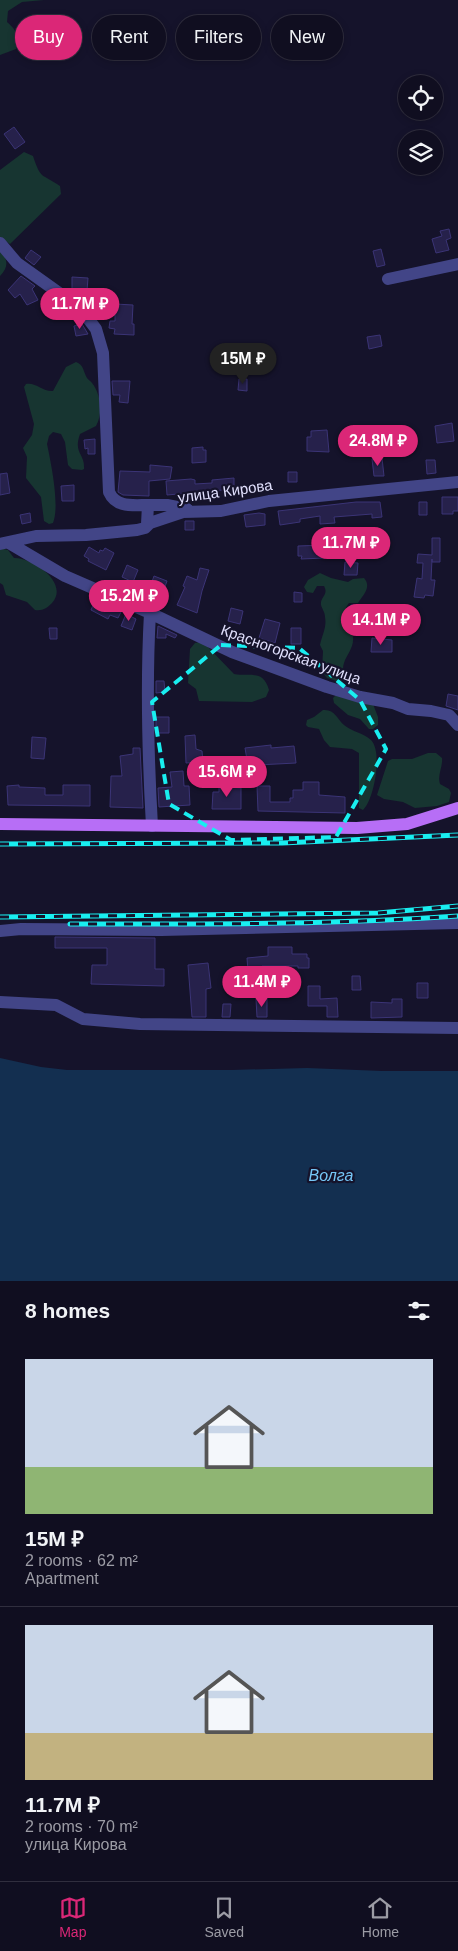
<!DOCTYPE html>
<meta charset="utf-8">
<style>
:root{--surface:#100e20;--page:#191729;--text:#f1f3f6;--muted:#9c9ca5;--line:#302e3e;--accent:#db2777}
body{margin:0;font-family:Arial,sans-serif;background:var(--page);color:var(--text);height:100vh;display:flex;flex-direction:column;font-size:19px;white-space:nowrap}
*{box-sizing:border-box;margin:0}
p{font-size:16px;color:var(--muted)}
.icon{flex:none;width:28px;height:28px;fill:none;stroke:currentColor;stroke-width:2;stroke-linecap:round;stroke-linejoin:round}
.map{position:relative;height:1281px;overflow:hidden}
.details{display:flex;flex-direction:column;background:var(--surface);flex:1}
.details>*{flex:none}
.top-card{position:absolute;left:15px;top:15px;width:429px;height:45px;display:flex;gap:10px}
.buttons{position:absolute;left:398px;top:75px;display:grid;gap:10px}
.buttons a{display:grid;place-items:center;width:45px;height:45px;border-radius:50%;background:var(--surface);box-shadow:0 2px 8px #0003,0 0 0 1px var(--line);font-size:25px}
.price{position:absolute;translate:-50% -42px;padding:0 11px;border-radius:18px;background:var(--accent);color:#fff;font-size:16px;line-height:32px;filter:drop-shadow(0 1px 2px #0008)}
.price::after{content:'';position:absolute;left:50%;top:30px;width:15px;height:11px;margin-left:-8px;background:inherit;clip-path:polygon(0 0,100% 0,50% 100%)}
.price.selected{background:#222;color:#fff}
ul{padding:0;list-style:none}
li{display:grid;align-content:center;gap:10px;height:265px;padding:0 25px}
li+li{border-top:1px solid var(--line)}
li span{display:grid;place-items:center;height:155px;border-radius:0px;color:#555}
li>.icon{margin-inline-start:auto}
span .icon{width:90px;height:90px;fill:#fffc;stroke-width:1}
li b{font-size:21px}
h2{display:flex;justify-content:space-between;align-items:center;height:60px;padding:0 25px;font-size:21px}
.chip{padding:0 18px;border-radius:22px;background:var(--surface);box-shadow:0 2px 8px #0003,0 0 0 1px var(--line);font-size:18px;line-height:45px}
.chip.selected{background:var(--accent);color:#fff}
.dock{display:flex;justify-content:space-around;align-items:center;height:70px;border-top:1px solid var(--line);background:var(--surface);font-size:14px;color:var(--muted)}
.dock a{display:grid;justify-items:center;gap:2px}
.dock .selected{color:var(--accent)}
.map>svg:first-child{display:block}
.green{fill:#173531}
.water{fill:#132f50}
.building{fill:#26214b;stroke:#3b3476}
.lines{fill:none;stroke-linecap:round;stroke-linejoin:round}
.minor{stroke:#424587;stroke-width:12}
.major{stroke:#b76ef6;stroke-width:12}
.rail-casing{stroke:#19eef0;stroke-width:5}
.rail{stroke:#15132b;stroke-width:3;stroke-dasharray:9;stroke-linecap:butt}
.marked{fill:none;stroke:#19eef0;stroke-width:4;stroke-dasharray:10 6;stroke-linejoin:round}
.labels{text-anchor:middle;dominant-baseline:central;stroke-width:4.5;stroke-linejoin:round;paint-order:stroke}
.street-label{font-size:15px;fill:#e1e0fd;stroke:#15132b}
.water-label{font-size:16px;font-style:italic;fill:#75c6f6;stroke:#15132b}
</style>
<div class="map">
<svg width="458" height="1281" viewBox="0 0 458 1281">
<rect width="100%" height="100%" fill="#15132b"/>
<!-- green -->
<path class="green" d="M0 0H44L22 2 8 11 7 22C17 31 20 36 16 49L0 55Z
M24 152 33 156C41 180 41 173 60 186L61 194 10 244 0 237V170Z
M0 249C8 260 9 267 0 276Z
M76 362C84 365 83 371 87 378 88 380 91 381 92 383 101 394 103 414 96 426L80 434C73 454 85 453 84 469L82 470 72 469 68 465 65 442 61 434 53 432 49 436 47 444C51 463 60 506 53 523L49 524 44 521 41 497 26 478 27 457 23 448 32 435 34 424 24 387 26 384C36 382 43 392 53 391L66 367Z
M0 548 8 550 14 558C32 557 70 583 52 603 47 608 43 611 35 610L27 602 6 595 3 585 0 583Z
M320 573 331 578 348 582 353 579 364 578C372 587 363 595 358 603H349C338 616 352 625 353 637 354 648 347 654 344 663 342 668 344 673 344 679L340 682 327 678 322 672 323 651 320 645C322 635 327 627 325 617 325 612 322 609 321 605 320 597 329 595 324 586H317L313 593 307 592 304 587 308 580Z
M200 642 207 646 234 674C250 677 263 669 269 690L266 697 252 702 199 701 196 689 188 683 190 649 195 643Z
M336 695 373 704 378 717V725L373 729H369L360 719 348 715 334 703 333 698Z
M323 710C335 709 337 719 344 725 352 732 364 733 371 740 383 752 374 800 363 810L359 808V753L352 749 330 747 324 740 319 729 308 727 306 725 307 720 314 717Z
M428 753H436L442 758C443 767 437 775 440 784L449 789 451 793 449 802 437 806 415 808 403 802 384 799 377 795 388 761 392 759H412Z"/>
<!-- water -->
<path class="water" d="M0 1058 41 1067 67 1070H232L307 1068 382 1071H458V1281H0Z"/>
<!-- building -->
<path class="building" d="M14 127 25 142 15 149 4 134Z
M449 229 451 238 446 240 449 250 436 253 432 239 442 236 440 231Z
M381 249 385 265 377 267 373 251Z
M31 250 41 257 34 265 25 258Z
M21 276 35 286 32 289 38 300 27 305 20 294 15 298 8 290Z
M72 277 88 278 87 291 72 290Z
M115 304 133 305 132 324H134V335L114 334 115 329 109 328 110 321H115Z
M82 324 88 334 76 336 74 326Z
M380 335 382 346 369 349 367 337Z
M239 379H247V391L238 390Z
M112 381H130L128 403 119 402 120 395H113Z
M452 423 454 441 437 443 435 426Z
M327 430 329 452 307 451V437H311V431Z
M370 432 372 448 354 449 353 434Z
M95 439V454H88V448L85 449 84 440Z
M203 447V450H206V462L192 463V448Z
M382 458 384 476H374L372 459Z
M426 460H435L436 473 427 474Z
M150 465 172 467 170 479 149 481V496L123 495 118 492 120 471 150 472Z
M288 472H297V482H288Z
M7 473 10 493 0 495V474Z
M234 478V489L167 495 166 481 191 479 195 480V484L212 483V480Z
M74 485V501H62L61 486Z
M442 497H458V511H453V514H442Z
M356 502H380L382 517 372 518V514L334 517 335 523 320 524V516L300 519V522L280 525 278 511Z
M419 502H427V515H419Z
M30 513 31 522 22 524 20 515Z
M259 513 265 514V525L246 527 244 515Z
M185 521H194V530H185Z
M432 538H440V562H432V559L431 580H435L433 596 425 595 424 598 414 597 417 578 422 579 423 563H417L418 554 432 555Z
M325 545V558L301 559 302 556H298V546Z
M89 547 99 553 100 550 103 551 105 548 114 553 106 570 88 561 89 559 84 556Z
M345 562 358 563 357 575H344Z
M127 565 138 570 133 582 122 577Z
M200 568 209 570 202 591 197 613 177 605 185 587 183 586 187 576 197 580Z
M154 576 167 581 163 592 150 587Z
M294 592 302 593V602H294Z
M96 598 122 610 118 618 110 615 108 619 91 610Z
M351 605 369 606V617H358V620H350Z
M231 608 243 611 240 624 228 621Z
M126 614 136 619 132 630 121 626Z
M265 619 280 623 275 643 259 638Z
M158 626 177 635 175 638 166 634V638H157Z
M49 628H57V639H50Z
M291 628H301V644H291Z
M372 638 392 640V652H371Z
M156 681H164L165 692 156 693Z
M448 694 458 696V710L446 706Z
M156 717H169V733H156Z
M195 735 196 749 202 751 203 762 186 763 185 736Z
M32 737 46 738 44 759 31 758Z
M271 745V748L294 746 296 763 257 765 259 782 251 783 245 748Z
M133 748H140L143 808 110 807 111 776H122L120 756 133 754Z
M183 771 184 786H189L190 805 159 807 158 788 172 787 170 772Z
M303 782H319V795L345 797V813L258 811 257 786H270V802H290V798H293V790H303Z
M19 785V787L45 788V795H63V785H90V806L8 805 7 786Z
M219 786 241 788V809H212L213 792H219Z
M55 937 155 938V969H164V986L91 984 92 965H107V948H55Z
M268 947H292V954H307V958H309V968H298V966H262V969L248 971 247 958 268 956Z
M208 963 211 988 206 989V1017H192L188 965Z
M352 976H360L361 990H352Z
M417 983H428V998H417Z
M308 986H320V999L337 998 338 1017H327V1006H308Z
M256 999H267V1017H257Z
M392 999H402V1017L371 1018V1002L392 1003Z
M223 1004H231L230 1017H222Z"/>
<g class="lines">
<!-- minor -->
<path class="minor" d="M0 243 17 263 80 308 96 329 103 353 109 492C116 508 133 505 148 505L147 524
M388 279 458 264
M148 505H167L187 509
M9 543 65 576 150 613 232 652 327 687 360 697 393 703 408 709 431 711 449 715 458 725
M0 544 36 536 86 535 137 530 145 528 150 523 183 512 221 511 269 501 458 482
M150 613C146 684 148 756 152 826
M0 931 21 929 161 930 458 923
M0 1002 56 1005 83 1019 140 1024 458 1028"/>
<!-- major -->
<path class="major" d="M0 824 357 828 407 824 458 808"/>
<!-- rail casing -->
<g class="rail-casing">
<path id="rail" d="M0 844 282 843 458 835
M0 917 378 913 458 906
M70 924C200 924 329 925 458 916"/>
</g>
<!-- rail -->
<use href="#rail" class="rail"/>
</g>
<!-- marked area -->
<path class="marked" d="M221 645 299 648 360 700 386 749 336 837 231 840 169 804 152 702Z"/>
<g class="labels">
<!-- street labels -->
<g class="street-label">
<text transform="translate(225 491) rotate(-8)">улица Кирова</text>
<text transform="translate(291 654) rotate(20)">Красногорская улица</text>
</g>
<!-- water labels -->
<g class="water-label">
<text x="331" y="1175">Волга</text>
</g>
</g>
</svg>
<div class="buttons">
<a><svg class="icon" aria-label="locate" viewBox="0 0 24 24"><circle cx="12" cy="12" r="6"/><path d="M12 2v4M12 18v4M2 12h4M18 12h4"/></svg></a>
<a><svg class="icon" aria-label="layers" viewBox="0 0 24 24"><path d="M12 4l9 5-9 5-9-5zM3 14l9 5 9-5"/></svg></a>
</div>
<b class="price" style="left:80px;top:330px">11.7M ₽</b>
<b class="price selected" style="left:243px;top:385px">15M ₽</b>
<b class="price" style="left:378px;top:467px">24.8M ₽</b>
<b class="price" style="left:351px;top:569px">11.7M ₽</b>
<b class="price" style="left:129px;top:622px">15.2M ₽</b>
<b class="price" style="left:381px;top:646px">14.1M ₽</b>
<b class="price" style="left:227px;top:798px">15.6M ₽</b>
<b class="price" style="left:262px;top:1008px">11.4M ₽</b>
<div class="top-card">
<a class="chip selected">Buy</a>
<a class="chip">Rent</a>
<a class="chip">Filters</a>
<a class="chip">New</a>
</div>
</div>
<section class="details">
<h2>8 homes<svg class="icon" aria-label="filters" viewBox="0 0 24 24"><path d="M4 7h16M4 17h16"/><circle cx="9" cy="7" r="2"/><circle cx="15" cy="17" r="2"/></svg></h2>
<ul>
<li><span style="background:linear-gradient(#c9d6e8 70%,#8fb573 0)"><svg class="icon" aria-label="home" viewBox="0 0 24 24"><path d="M3 11l9-7 9 7M6 9v11h12V9"/></svg></span><div><b>15M ₽</b><p>2 rooms · 62 m²</p><p>Apartment</p></div></li>
<li><span style="background:linear-gradient(#c9d6e8 70%,#c2b280 0)"><svg class="icon" aria-label="home" viewBox="0 0 24 24"><path d="M3 11l9-7 9 7M6 9v11h12V9"/></svg></span><div><b>11.7M ₽</b><p>2 rooms · 70 m²</p><p>улица Кирова</p></div></li>
</ul>
</section>
<nav class="dock">
<a class="selected"><svg class="icon" aria-label="map" viewBox="0 0 24 24"><path d="M3 6l6-2 6 2 6-2v14l-6 2-6-2-6 2zM9 4v14M15 6v14"/></svg>Map</a>
<a><svg class="icon" aria-label="saved" viewBox="0 0 24 24"><path d="M7 4h10v16l-5-4-5 4z"/></svg>Saved</a>
<a><svg class="icon" aria-label="home" viewBox="0 0 24 24"><path d="M3 11l9-7 9 7M6 9v11h12V9"/></svg>Home</a>
</nav>
